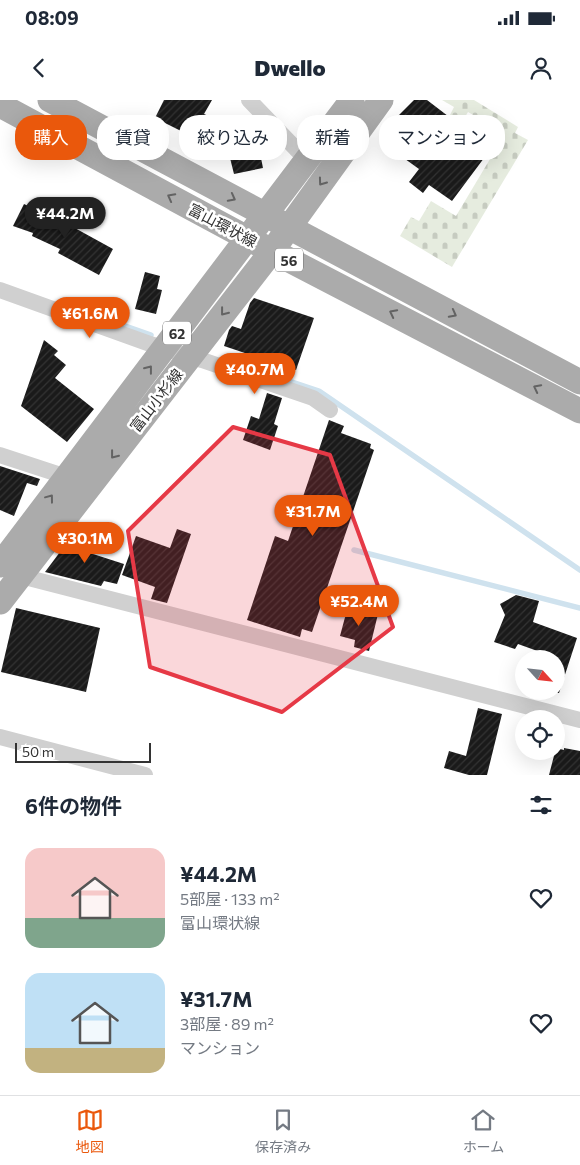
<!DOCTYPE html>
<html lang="ja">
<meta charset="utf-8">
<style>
:root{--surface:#fff;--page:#f6f6f7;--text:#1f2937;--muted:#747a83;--line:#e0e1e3;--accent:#ea580c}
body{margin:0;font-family:Commissioner,"Noto Sans JP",sans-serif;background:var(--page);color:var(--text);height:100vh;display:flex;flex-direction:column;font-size:19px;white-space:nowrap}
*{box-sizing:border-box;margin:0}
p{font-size:16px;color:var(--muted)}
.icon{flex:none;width:28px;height:28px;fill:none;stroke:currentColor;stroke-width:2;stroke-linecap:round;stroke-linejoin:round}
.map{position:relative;height:675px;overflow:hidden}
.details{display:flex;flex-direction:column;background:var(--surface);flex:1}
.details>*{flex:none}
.hud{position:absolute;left:15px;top:15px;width:550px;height:45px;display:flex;gap:10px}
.needle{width:32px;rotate:117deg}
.buttons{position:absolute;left:515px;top:550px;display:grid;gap:10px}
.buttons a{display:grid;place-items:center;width:50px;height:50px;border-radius:50%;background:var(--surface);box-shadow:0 5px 20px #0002;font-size:25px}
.scale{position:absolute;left:15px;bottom:12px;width:136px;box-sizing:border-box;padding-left:5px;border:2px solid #333;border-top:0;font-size:14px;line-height:18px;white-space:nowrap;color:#333;-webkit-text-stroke:4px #fff;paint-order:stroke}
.price{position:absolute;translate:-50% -42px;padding:0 11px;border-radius:18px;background:var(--accent);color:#fff;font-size:16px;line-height:32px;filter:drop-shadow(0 1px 2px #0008)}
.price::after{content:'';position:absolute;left:50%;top:30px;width:15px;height:11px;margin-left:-8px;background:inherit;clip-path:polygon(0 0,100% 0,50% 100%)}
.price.current{background:#222;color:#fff}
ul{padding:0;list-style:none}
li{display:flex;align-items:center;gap:15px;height:125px;padding:0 25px}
li span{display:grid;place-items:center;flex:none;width:140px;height:100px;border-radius:15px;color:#555}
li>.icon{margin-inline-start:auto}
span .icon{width:60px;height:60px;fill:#fffc;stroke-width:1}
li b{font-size:21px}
h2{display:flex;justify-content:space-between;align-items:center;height:60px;padding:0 25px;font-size:21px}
.pill{padding:0 18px;border-radius:20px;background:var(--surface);box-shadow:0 5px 20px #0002;font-size:18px;line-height:45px}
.pill.current{background:var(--accent);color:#fff}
.status{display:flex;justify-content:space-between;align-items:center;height:35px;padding:0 25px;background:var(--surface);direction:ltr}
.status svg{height:14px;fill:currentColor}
header{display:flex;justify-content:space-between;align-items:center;height:65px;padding:0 25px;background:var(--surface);font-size:22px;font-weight:800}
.dock{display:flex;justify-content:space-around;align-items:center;height:70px;border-top:1px solid var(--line);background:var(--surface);font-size:14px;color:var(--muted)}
.dock a{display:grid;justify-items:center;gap:2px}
.dock .current{color:var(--accent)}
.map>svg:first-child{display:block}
.cemetery{fill:url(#cemetery-stones)}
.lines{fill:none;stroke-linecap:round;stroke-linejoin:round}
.stream{stroke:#cfe2ee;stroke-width:5.5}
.building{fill:url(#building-hatch)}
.street{stroke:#d0d0d0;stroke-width:16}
.primary{stroke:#ababab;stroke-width:25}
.oneway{stroke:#636363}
.marked{fill:#e63946;fill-opacity:0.2;stroke:#e63946;stroke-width:4;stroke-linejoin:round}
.labels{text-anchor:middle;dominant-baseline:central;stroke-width:5;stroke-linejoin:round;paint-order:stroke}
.shield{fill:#fff;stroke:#707070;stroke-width:1}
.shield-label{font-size:14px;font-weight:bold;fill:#333}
.street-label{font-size:15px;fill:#333;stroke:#fff}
</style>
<div class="status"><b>08:09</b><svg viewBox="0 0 49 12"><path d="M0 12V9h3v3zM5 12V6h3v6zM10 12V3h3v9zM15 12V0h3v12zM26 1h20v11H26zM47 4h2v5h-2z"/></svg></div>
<header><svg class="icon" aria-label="back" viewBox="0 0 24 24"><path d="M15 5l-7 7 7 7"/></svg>Dwello<svg class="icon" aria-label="person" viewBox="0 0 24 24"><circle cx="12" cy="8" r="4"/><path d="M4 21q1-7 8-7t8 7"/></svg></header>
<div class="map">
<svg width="580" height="675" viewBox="0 0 580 675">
<defs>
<pattern id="cemetery-stones" width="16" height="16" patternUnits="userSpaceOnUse" patternTransform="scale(1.25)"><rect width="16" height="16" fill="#e6ecdf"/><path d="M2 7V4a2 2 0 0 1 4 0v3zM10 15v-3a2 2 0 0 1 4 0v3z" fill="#c6cbc0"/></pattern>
<pattern id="building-hatch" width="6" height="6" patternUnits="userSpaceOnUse" patternTransform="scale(1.25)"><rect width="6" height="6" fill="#1a1a1a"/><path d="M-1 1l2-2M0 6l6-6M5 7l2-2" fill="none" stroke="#333"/></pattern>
</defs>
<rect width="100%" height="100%" fill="#fff"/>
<!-- cemetery -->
<path class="cemetery" d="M442 0H474L518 27 515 33 528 40 452 167 400 136 411 117 419 121 431 101 456 116 499 44 485 35 490 25 468 12 462 22 450 15 454 7Z"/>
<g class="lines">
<!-- stream -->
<path class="stream" d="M97 216 151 235
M244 266 319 291 580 470
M354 450 580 508"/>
</g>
<!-- building -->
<path class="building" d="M164 0H212L204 14 213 18 201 41 155 18Z
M414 0H427L461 26 468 17 482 27 479 31 483 34 481 37 493 46 452 101 429 85 423 93 409 82 419 69 387 46 397 33 392 30 396 24 398 16Z
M259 48 263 68 234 74 229 54Z
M24 104 73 127 113 149 99 175 58 153 60 149 32 136 33 133 13 126Z
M145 172 160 176 157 189 162 190 156 214 135 209Z
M254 198 314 218 296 270 224 246 229 230 232 226 241 229 250 203Z
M44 240 58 251 54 255 66 265 55 278 94 309 67 342 21 306Z
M267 293 282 298 274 324 278 326 270 350 243 340 251 316 259 319Z
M329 320 344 326 341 333 371 344 370 348 374 350 312 532 302 529 300 537 247 520 275 436 288 441Z
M0 366 40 379 37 386 27 383 14 416 0 410Z
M177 429 191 434 167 503 151 499 155 487 122 475 136 436 170 448Z
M72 436 90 442 89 444 96 447 93 454 124 464 117 484 104 481 101 486 45 472Z
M516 495 539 501 533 522 577 538 559 593H556V559H541L543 553 518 544 515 549 494 542 505 515 500 504Z
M348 506 378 514 369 551 354 547 355 540 340 536Z
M16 508 100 528 86 592 1 572Z
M478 608 502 614 487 675H469L444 668 449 651 466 656Z
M556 648 564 650V648L580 651V675H549Z"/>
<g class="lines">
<!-- street -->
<path class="street" d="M249 0 298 51 308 59
M0 190 150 244 202 260 313 298 330 310
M0 355 67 377
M13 474 580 620
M0 637 145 675"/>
<!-- primary -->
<path class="primary" d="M50 0 580 282
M0 5 247 138 580 311
M0 465 352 0
M0 502 272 151 381 0"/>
</g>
<!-- one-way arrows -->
<defs><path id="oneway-chevron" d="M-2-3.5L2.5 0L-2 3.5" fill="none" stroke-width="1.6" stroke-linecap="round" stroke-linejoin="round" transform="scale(1.25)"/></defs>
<g class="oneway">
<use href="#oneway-chevron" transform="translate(322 82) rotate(126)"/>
<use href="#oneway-chevron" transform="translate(171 97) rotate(-152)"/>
<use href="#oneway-chevron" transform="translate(232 98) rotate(28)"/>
<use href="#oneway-chevron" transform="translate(224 212) rotate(128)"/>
<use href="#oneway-chevron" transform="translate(393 213) rotate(-153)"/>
<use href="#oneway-chevron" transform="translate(453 214) rotate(28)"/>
<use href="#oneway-chevron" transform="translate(149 269) rotate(-52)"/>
<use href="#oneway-chevron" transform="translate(537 288) rotate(-153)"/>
<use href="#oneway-chevron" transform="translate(114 355) rotate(128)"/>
<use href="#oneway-chevron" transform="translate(50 398) rotate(-53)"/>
</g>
<!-- marked area -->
<path class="marked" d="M233 327 330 355 393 527 282 612 150 567 128 431Z"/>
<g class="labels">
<!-- shield labels -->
<g class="shield">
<rect x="275" y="148.5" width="28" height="23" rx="4"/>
<rect x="163" y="221.5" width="28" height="23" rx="4"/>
</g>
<g class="shield-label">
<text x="289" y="160">56</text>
<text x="177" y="233">62</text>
</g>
<!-- street labels -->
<g class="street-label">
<text transform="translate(223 125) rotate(28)">富山環状線</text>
<text transform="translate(156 300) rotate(-52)">富山小杉線</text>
</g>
</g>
</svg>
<div class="buttons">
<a><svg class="needle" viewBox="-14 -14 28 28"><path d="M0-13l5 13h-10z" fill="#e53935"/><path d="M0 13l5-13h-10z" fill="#747a83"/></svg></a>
<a><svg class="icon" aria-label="locate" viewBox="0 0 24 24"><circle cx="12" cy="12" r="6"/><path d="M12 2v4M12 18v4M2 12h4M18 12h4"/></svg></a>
</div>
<div class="scale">50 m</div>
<b class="price current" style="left:65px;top:139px">¥44.2M</b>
<b class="price" style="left:90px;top:239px">¥61.6M</b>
<b class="price" style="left:255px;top:295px">¥40.7M</b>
<b class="price" style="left:313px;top:437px">¥31.7M</b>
<b class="price" style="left:85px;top:464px">¥30.1M</b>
<b class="price" style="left:359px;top:527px">¥52.4M</b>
<div class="hud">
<a class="pill current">購入</a>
<a class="pill">賃貸</a>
<a class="pill">絞り込み</a>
<a class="pill">新着</a>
<a class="pill">マンション</a>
</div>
</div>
<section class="details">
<h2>6件の物件<svg class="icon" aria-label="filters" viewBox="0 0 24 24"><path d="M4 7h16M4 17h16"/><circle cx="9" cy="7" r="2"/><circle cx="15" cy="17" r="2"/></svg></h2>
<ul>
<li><span style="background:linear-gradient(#f6c9c9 70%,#7fa58c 0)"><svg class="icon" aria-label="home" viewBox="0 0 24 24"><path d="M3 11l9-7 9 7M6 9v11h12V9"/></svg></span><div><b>¥44.2M</b><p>5部屋 · 133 m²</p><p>富山環状線</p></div><svg class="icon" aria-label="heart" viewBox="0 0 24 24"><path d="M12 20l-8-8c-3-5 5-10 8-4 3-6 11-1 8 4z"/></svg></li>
<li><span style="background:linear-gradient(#bfe0f5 75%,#c2b280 0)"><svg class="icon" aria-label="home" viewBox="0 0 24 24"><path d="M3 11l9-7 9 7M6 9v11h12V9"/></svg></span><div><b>¥31.7M</b><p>3部屋 · 89 m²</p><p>マンション</p></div><svg class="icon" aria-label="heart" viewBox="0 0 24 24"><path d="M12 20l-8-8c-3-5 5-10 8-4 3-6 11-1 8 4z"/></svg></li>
</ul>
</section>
<nav class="dock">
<a class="current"><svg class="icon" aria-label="map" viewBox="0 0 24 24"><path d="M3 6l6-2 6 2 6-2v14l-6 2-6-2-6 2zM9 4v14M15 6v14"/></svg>地図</a>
<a><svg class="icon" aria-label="saved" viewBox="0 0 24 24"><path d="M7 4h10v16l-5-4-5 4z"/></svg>保存済み</a>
<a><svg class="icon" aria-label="home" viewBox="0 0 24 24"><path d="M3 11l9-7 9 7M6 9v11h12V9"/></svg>ホーム</a>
</nav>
